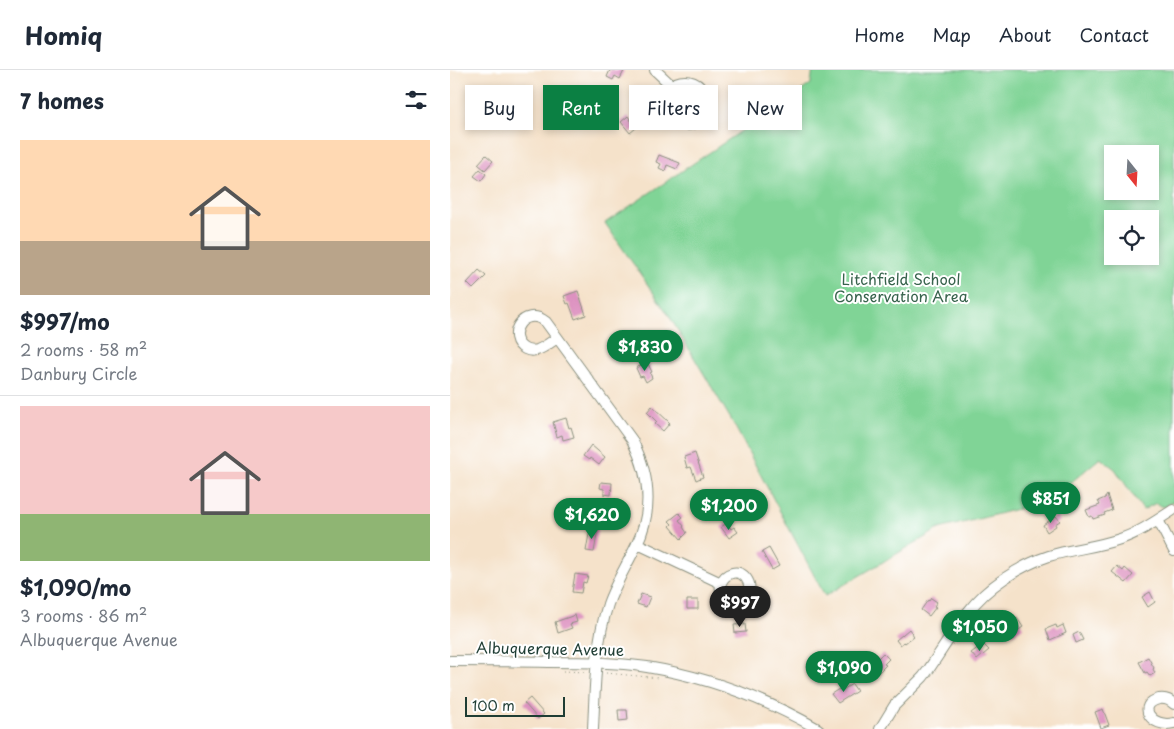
<!DOCTYPE html>
<meta charset="utf-8">
<style>
:root{--surface:#fff;--page:#f2f2f3;--text:#1f2937;--muted:#747a83;--line:#e0e1e3;--accent:#0b8043}
body{margin:0;font-family:"Playpen Sans",sans-serif;background:var(--page);color:var(--text);height:100vh;display:flex;flex-direction:column;font-size:19px;white-space:nowrap}
*{box-sizing:border-box;margin:0}
p{font-size:16px;color:var(--muted)}
.icon{flex:none;width:28px;height:28px;fill:none;stroke:currentColor;stroke-width:2;stroke-linecap:round;stroke-linejoin:round}
.map{position:relative;flex:1;overflow:hidden}
.drawer{display:flex;flex-direction:column;background:var(--surface);width:450px}
.drawer>*{flex:none}
.banner{position:absolute;left:15px;top:15px;width:475px;height:45px;display:flex;gap:10px}
.needle{width:32px;rotate:162deg}
.buttons{position:absolute;left:654px;top:75px;display:grid;gap:10px}
.buttons a{display:grid;place-items:center;width:55px;height:55px;border-radius:0px;background:var(--surface);box-shadow:0 2px 8px #0003;font-size:25px}
.scale{position:absolute;left:15px;bottom:12px;width:100px;box-sizing:border-box;padding-left:5px;border:2px solid #1f3d34;border-top:0;font-size:14px;line-height:18px;white-space:nowrap;color:#1f3d34;-webkit-text-stroke:4px #fff;paint-order:stroke}
.price{position:absolute;translate:-50% -42px;padding:0 11px;border-radius:18px;background:var(--accent);color:#fff;font-size:16px;line-height:32px;filter:drop-shadow(0 1px 2px #0008)}
.price::after{content:'';position:absolute;left:50%;top:30px;width:15px;height:11px;margin-left:-8px;background:inherit;clip-path:polygon(0 0,100% 0,50% 100%)}
.price.on{background:#222;color:#fff}
ul{padding:0;list-style:none}
li{display:grid;align-content:center;gap:10px;height:265px;padding:0 20px}
li+li{border-top:1px solid var(--line)}
li span{display:grid;place-items:center;height:155px;border-radius:0px;color:#555}
li>.icon{margin-inline-start:auto}
span .icon{width:90px;height:90px;fill:#fffc;stroke-width:1}
li b{font-size:21px}
h2{display:flex;justify-content:space-between;align-items:center;height:60px;padding:0 20px;font-size:21px}
.pill{padding:0 18px;border-radius:0px;background:var(--surface);box-shadow:0 2px 8px #0003;font-size:18px;line-height:45px}
.pill.on{background:var(--accent);color:#fff}
header{display:flex;align-items:center;gap:30px;box-sizing:border-box;height:70px;padding:0 25px;background:var(--surface);border-bottom:1px solid var(--line)}
header strong{font-size:24px}
nav{display:flex;gap:28px;margin-inline-start:auto;font-size:18px}
main{display:flex;flex:1;min-height:0}
.map>svg:first-child{display:block}
.green{fill:#80d496;stroke:#508865;fill-rule:evenodd}
.building{fill:#dd91c0}
.lines{fill:none;stroke-linecap:round;stroke-linejoin:round}
.minor-casing{stroke:#8a907f;stroke-width:12}
.path{stroke:#8a907f;stroke-width:1;stroke-dasharray:1 4;stroke-linecap:butt}
.minor{stroke:#fff;stroke-width:10}
.labels{text-anchor:middle;dominant-baseline:central;stroke-width:4;stroke-linejoin:round;paint-order:stroke}
.park-label{font-size:15px;fill:#37634c;stroke:#fff}
.street-label{font-size:15px;fill:#1f3d34;stroke:#fff}
</style>
<header>
<strong>Homiq</strong>
<nav><a>Home</a><a>Map</a><a>About</a><a>Contact</a></nav>
</header>
<main>
<section class="drawer">
<h2>7 homes<svg class="icon" aria-label="filters" viewBox="0 0 24 24"><path d="M4 7h16M4 17h16"/><circle cx="9" cy="7" r="2"/><circle cx="15" cy="17" r="2"/></svg></h2>
<ul>
<li><span style="background:linear-gradient(#ffd9b3 65%,#b9a48a 0)"><svg class="icon" aria-label="home" viewBox="0 0 24 24"><path d="M3 11l9-7 9 7M6 9v11h12V9"/></svg></span><div><b>$997/mo</b><p>2 rooms · 58 m²</p><p>Danbury Circle</p></div></li>
<li><span style="background:linear-gradient(#f6c9c9 70%,#8fb573 0)"><svg class="icon" aria-label="home" viewBox="0 0 24 24"><path d="M3 11l9-7 9 7M6 9v11h12V9"/></svg></span><div><b>$1,090/mo</b><p>3 rooms · 86 m²</p><p>Albuquerque Avenue</p></div></li>
</ul>
</section>
<div class="map">
<svg width="724" height="659" viewBox="0 0 724 659">
<rect width="100%" height="100%" fill="#fff"/>
<filter id="ink" filterUnits="userSpaceOnUse"><feTurbulence type="fractalNoise" baseFrequency=".02" numOctaves="2"/><feDisplacementMap in="SourceGraphic" scale="10" xChannelSelector="R" yChannelSelector="G"/><feConvolveMatrix kernelMatrix="1 2 1 2 8 2 1 2 1" color-interpolation-filters="sRGB"/></filter>
<filter id="wash" filterUnits="userSpaceOnUse"><feTurbulence type="fractalNoise" baseFrequency=".0096" numOctaves="4" result="noise"/><feDisplacementMap in="SourceGraphic" scale="20" xChannelSelector="R" yChannelSelector="G"/><feGaussianBlur stdDeviation="1.12" result="paint"/><feColorMatrix in="noise" values="0 0 0 0 0 0 0 0 0 0 0 0 0 0 0 0 0 1.4 0 .05"/><feComposite in="paint" operator="in"/></filter>
<g filter="url(#wash)">
<rect width="100%" height="100%" fill="#f5e2ca"/>
<!-- green -->
<path class="green" d="M363 0H724V431L715 437 710 436 706 433 693 440 665 399 650 388 599 431 489 459 375 526 282 351 218 244 155 153 361 14V12ZM662 84H700V121H662ZM662 149H700V186H662Z"/>
<g id="blocks">
<!-- building -->
<path class="building" d="M160 0H171L174 1 170 9 165 6 163 10 157 7Z
M297 21 300 33 291 35 289 23Z
M178 46 186 58 180 63 171 52Z
M36 85 43 91 35 100 28 94Z
M209 85 230 93 227 99 217 95 215 101 209 98 211 94 206 92Z
M30 99 36 104 31 111 24 106Z
M29 200 36 206 23 219 17 213Z
M128 221 136 245 125 249 119 233 117 234 114 226Z
M197 292 202 302 200 303 202 308 196 312 193 306 190 307 186 298Z
M202 336 220 353 213 361 205 354 207 352 197 342Z
M116 348 119 358 121 357 124 367 113 370 112 365 107 367 103 352Z
M141 375 155 387 149 395 140 388 139 390 133 386Z
M245 383 253 407 246 410 241 397 237 398 234 387Z
M151 412 162 413 161 425 154 424V419L150 418Z
M657 425 662 440 654 443 655 445 643 449 642 446 639 447 636 440 650 435 648 431 655 428Z
M229 443 233 447 229 450 234 456 233 457 237 463 231 469 220 456 222 454 219 451Z
M606 446 610 451 605 454 606 456 597 462 593 455Z
M277 453 281 459 284 457 288 462 279 468 271 457Z
M140 458 148 459 144 482 136 481Z
M319 478 329 496 322 500 312 482Z
M667 496 673 501 675 498 683 505 676 513 662 502Z
M125 504 138 506 136 513 133 512 131 523 122 522Z
M700 522 705 532 698 537 692 527Z
M191 524 200 527 196 537 187 534Z
M481 528 487 532 484 536 486 537 479 546 471 540 478 530 479 531Z
M237 530H248V539H237Z
M125 545 127 552 120 554 122 558 108 563 105 552Z
M567 548 573 557 563 564 557 555Z
M295 554 296 562 285 563 284 555Z
M606 555 607 558 613 555 616 563 600 570 596 559Z
M459 559 464 566 455 573 454 572 450 575 446 570Z
M629 562 633 570 626 573 623 565Z
M533 574 539 580 527 590 521 583Z
M433 583 439 589 434 594 436 595 428 603 416 592 422 586 426 590Z
M698 587 704 598 703 599 705 603 700 606 697 602 695 603 689 592Z
M402 614 407 621 388 633 381 624 389 619 391 621Z
M80 628 94 644 88 649 74 633Z
M653 639 659 655 651 658 645 642Z
M168 640H177L178 650 169 651Z"/>
</g>
</g>
<g filter="url(#ink)">
<use href="#blocks" fill-opacity="0" stroke="#8a907f" stroke-width="1"/>
<g class="lines">
<!-- minor casing -->
<g class="minor-casing">
<path id="minor" d="M205 0 221 15
M213 33a22 22 0 1 1 44 0a22 22 0 1 1-44 0Z
M107 268C101 272 94 278 87 280 83 281 79 281 75 279 54 268 73 234 96 252L182 370C200 405 204 440 186 476 177 495 165 514 158 534 145 574 145 618 143 659
M708 450 724 481
M188 474 271 513C266 544 312 530 296 508 288 498 275 503 271 513
M0 591C33 591 66 591 99 592 132 592 165 592 197 597 257 607 316 629 368 659
M724 634C720 630 715 628 709 629 686 634 701 659 724 653
M430 659 444 636 473 607 479 599C492 580 504 560 518 542 537 517 569 496 599 486 622 479 647 477 670 469 689 463 706 451 723 440"/>
</g>
<!-- path -->
<path class="path" d="M113 601 137 602
M156 603 209 608"/>
<!-- minor -->
<use href="#minor" class="minor"/>
</g>
</g>
<g class="labels">
<!-- park labels -->
<g class="park-label">
<text x="451" y="208">Litchfield School<tspan x="451" dy="17">Conservation Area</tspan></text>
</g>
<!-- street labels -->
<g class="street-label">
<text transform="translate(100 578) rotate(1)">Albuquerque Avenue</text>
</g>
</g>
</svg>
<div class="buttons">
<a><svg class="needle" viewBox="-14 -14 28 28"><path d="M0-13l5 13h-10z" fill="#e53935"/><path d="M0 13l5-13h-10z" fill="#747a83"/></svg></a>
<a><svg class="icon" aria-label="locate" viewBox="0 0 24 24"><circle cx="12" cy="12" r="6"/><path d="M12 2v4M12 18v4M2 12h4M18 12h4"/></svg></a>
</div>
<div class="scale">100 m</div>
<b class="price" style="left:195px;top:302px">$1,830</b>
<b class="price" style="left:601px;top:454px">$851</b>
<b class="price" style="left:279px;top:461px">$1,200</b>
<b class="price" style="left:142px;top:470px">$1,620</b>
<b class="price on" style="left:290px;top:558px">$997</b>
<b class="price" style="left:530px;top:582px">$1,050</b>
<b class="price" style="left:394px;top:623px">$1,090</b>
<div class="banner">
<a class="pill">Buy</a>
<a class="pill on">Rent</a>
<a class="pill">Filters</a>
<a class="pill">New</a>
</div>
</div>
</main>
